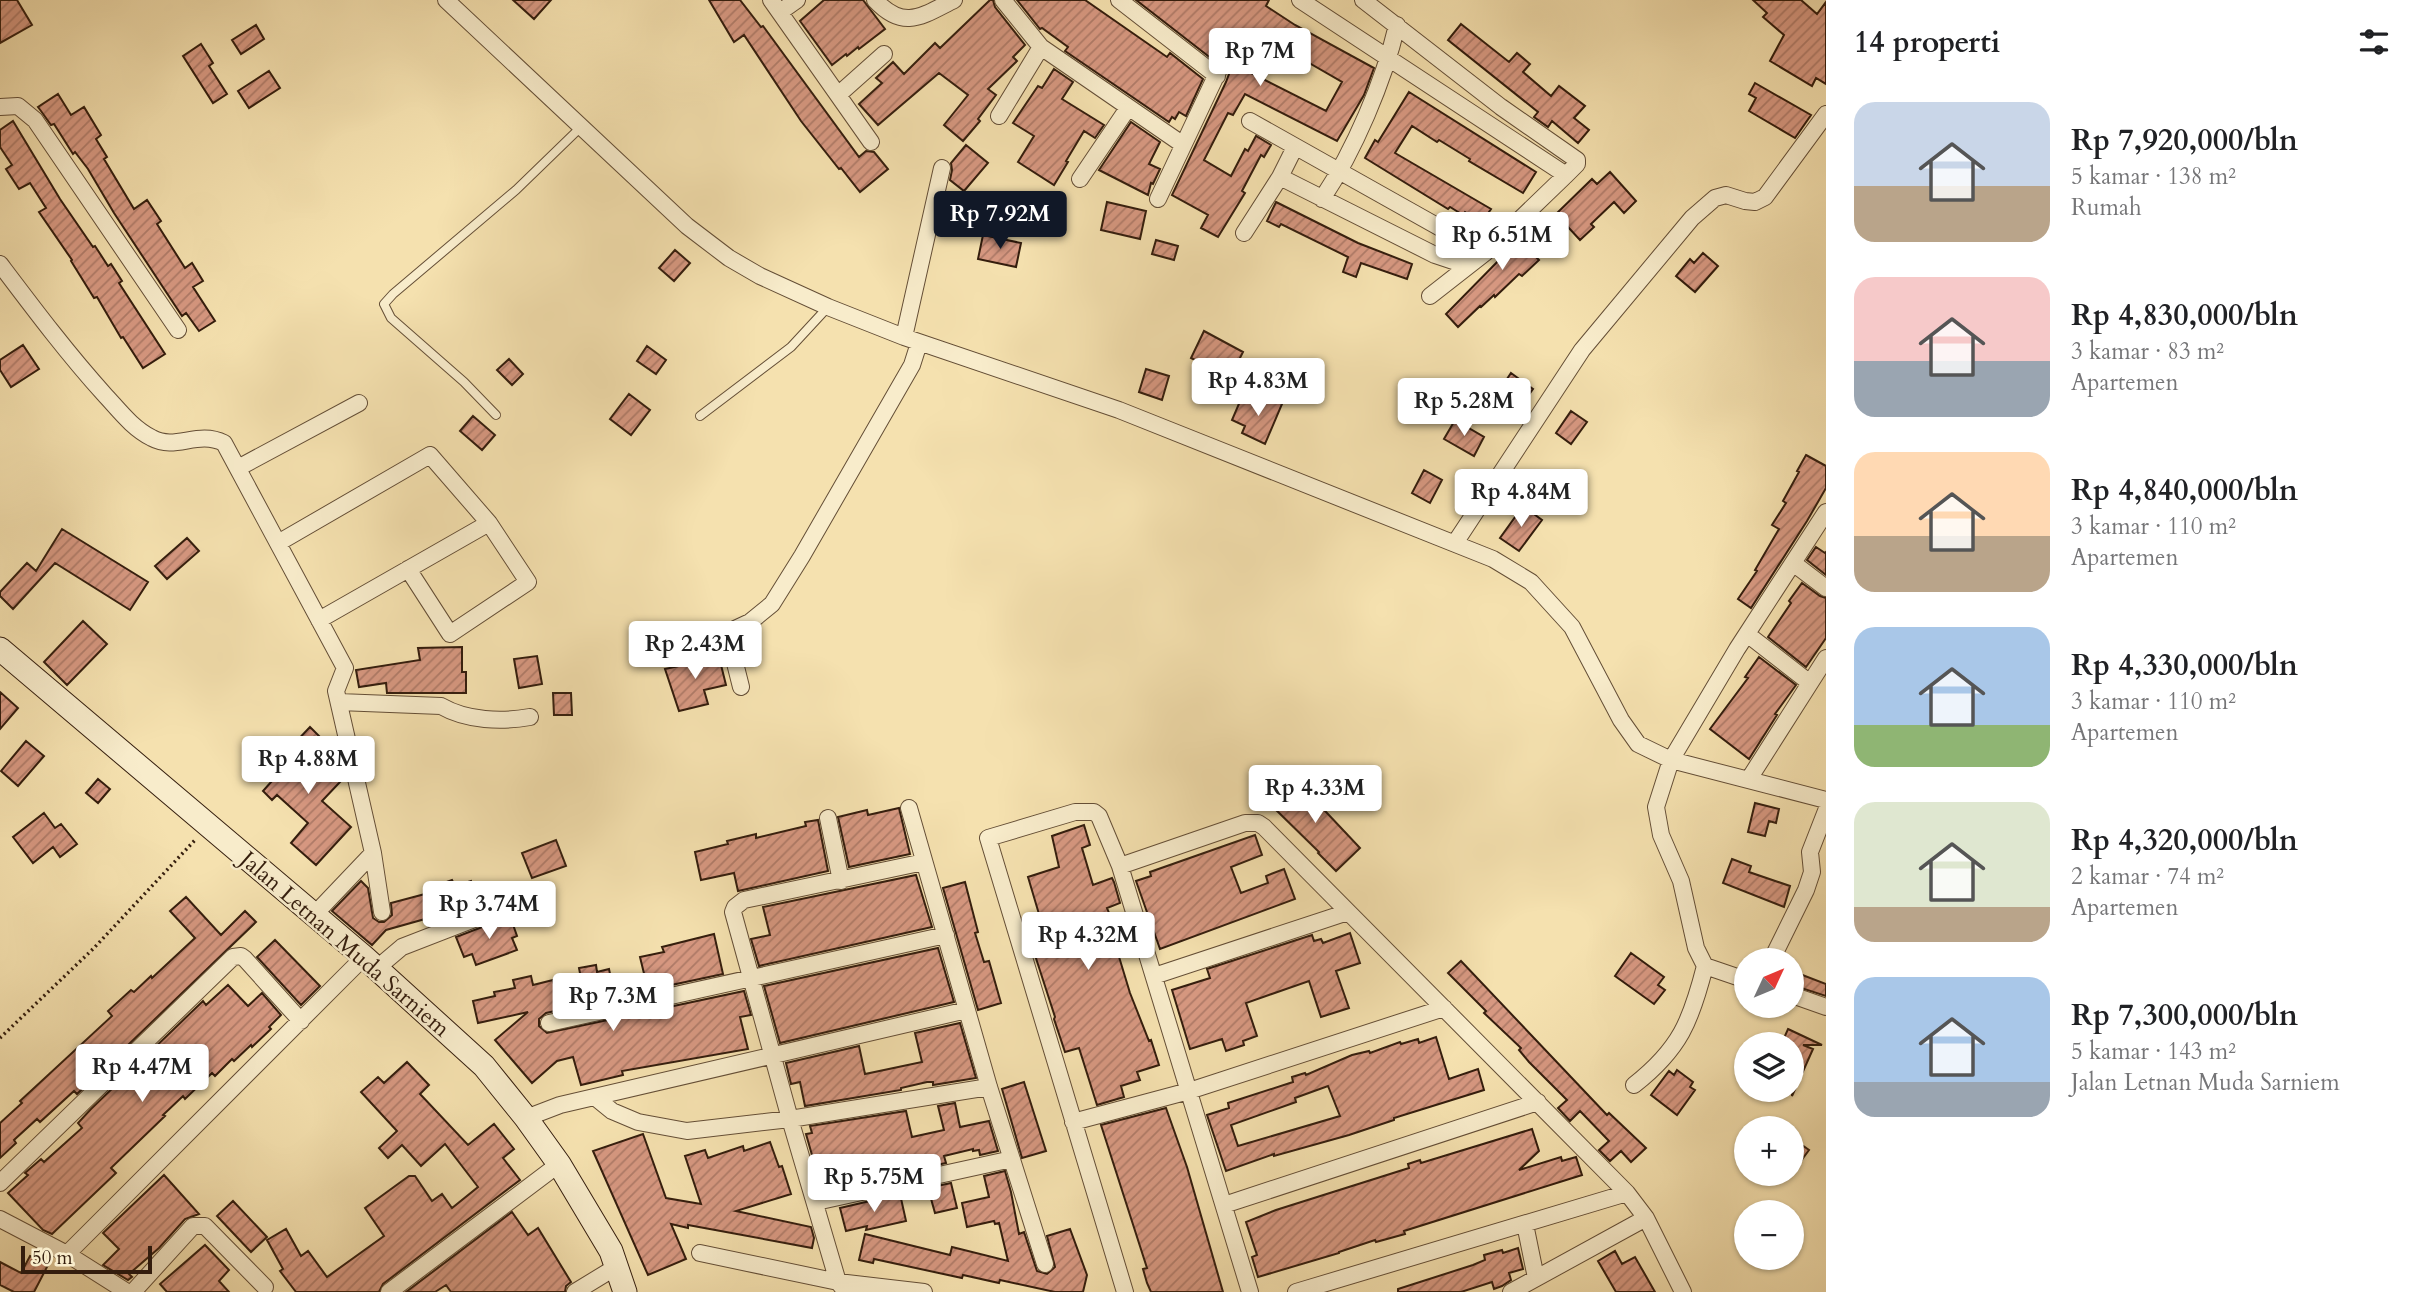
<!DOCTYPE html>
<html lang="id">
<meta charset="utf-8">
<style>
:root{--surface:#fff;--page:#f2f2f2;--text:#202124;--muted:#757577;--accent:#111827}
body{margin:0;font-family:Cardo,serif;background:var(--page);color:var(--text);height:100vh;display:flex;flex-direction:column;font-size:26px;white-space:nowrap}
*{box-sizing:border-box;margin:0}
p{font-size:23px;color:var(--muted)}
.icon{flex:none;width:38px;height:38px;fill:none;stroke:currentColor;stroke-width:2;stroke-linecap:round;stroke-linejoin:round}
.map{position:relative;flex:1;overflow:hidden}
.details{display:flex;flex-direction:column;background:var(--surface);width:595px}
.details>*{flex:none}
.needle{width:46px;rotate:46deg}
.buttons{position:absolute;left:1734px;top:948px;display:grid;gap:14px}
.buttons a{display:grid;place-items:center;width:70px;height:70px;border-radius:50%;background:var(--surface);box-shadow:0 2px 5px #0004;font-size:35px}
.scale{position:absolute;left:21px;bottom:18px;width:131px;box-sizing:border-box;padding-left:7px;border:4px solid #341d0d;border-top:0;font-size:19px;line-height:24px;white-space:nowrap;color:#341d0d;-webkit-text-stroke:5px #f8eccb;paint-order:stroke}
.price{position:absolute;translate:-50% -60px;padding:0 16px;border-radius:7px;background:#fff;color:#222;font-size:23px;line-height:46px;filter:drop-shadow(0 2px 4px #0008)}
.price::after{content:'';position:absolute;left:50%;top:42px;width:21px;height:16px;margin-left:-10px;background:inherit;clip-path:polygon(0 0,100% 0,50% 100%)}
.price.on{background:var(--accent);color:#fff}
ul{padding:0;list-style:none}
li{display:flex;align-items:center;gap:21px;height:175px;padding:0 28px}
li span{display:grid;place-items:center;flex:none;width:196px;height:140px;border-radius:21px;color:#555}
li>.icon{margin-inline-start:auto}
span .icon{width:84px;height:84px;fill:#fffc;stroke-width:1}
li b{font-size:30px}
h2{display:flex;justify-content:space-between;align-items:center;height:84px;padding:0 28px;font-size:30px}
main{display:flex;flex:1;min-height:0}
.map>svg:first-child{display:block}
.building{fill:url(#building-hatch);stroke:#341d0d;stroke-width:2;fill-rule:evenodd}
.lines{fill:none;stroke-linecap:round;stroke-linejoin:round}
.service-casing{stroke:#644e36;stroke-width:10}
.minor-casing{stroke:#644e36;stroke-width:18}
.secondary-casing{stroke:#341d0d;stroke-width:25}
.path{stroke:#341d0d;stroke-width:3.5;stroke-dasharray:2 3.5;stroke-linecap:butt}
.service{stroke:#f8eccb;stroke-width:8}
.minor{stroke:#f8eccb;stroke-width:16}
.secondary{stroke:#f8eccb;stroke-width:23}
.labels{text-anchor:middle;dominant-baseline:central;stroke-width:5;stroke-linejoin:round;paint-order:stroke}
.street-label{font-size:23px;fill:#341d0d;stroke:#f8eccb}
</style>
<main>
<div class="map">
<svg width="1826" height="1292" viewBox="0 0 1826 1292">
<defs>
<pattern id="building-hatch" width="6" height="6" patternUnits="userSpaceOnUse" patternTransform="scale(1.75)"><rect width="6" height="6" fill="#d79881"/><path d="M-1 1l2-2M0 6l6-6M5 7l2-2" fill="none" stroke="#af7b68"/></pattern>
</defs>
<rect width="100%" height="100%" fill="#f5e1af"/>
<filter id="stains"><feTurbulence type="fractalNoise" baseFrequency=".00286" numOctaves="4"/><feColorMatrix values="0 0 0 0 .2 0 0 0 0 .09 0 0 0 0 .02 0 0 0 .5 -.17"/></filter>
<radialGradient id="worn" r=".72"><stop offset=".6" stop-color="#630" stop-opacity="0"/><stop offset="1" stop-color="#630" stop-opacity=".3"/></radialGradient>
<!-- building -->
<path class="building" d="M0 0H17L32 25 0 43Z
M513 0H551L534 19Z
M709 0H740L761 27 763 26 859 157 866 151 874 152 888 169 860 192 841 168 839 169 801 121 744 35 734 42Z
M824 0H863L885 29 859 49 858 47 847 56 846 54 832 65 800 21Z
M990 0H993L995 7 1025 45 1013 57 1017 61 988 89 996 95 978 119 980 121 963 141 944 125 968 95 939 73 878 125 859 104 882 83 876 78 893 62 904 74 935 43 940 48Z
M1017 0H1085L1167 57 1170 53 1203 79 1186 116 1179 112 1175 119 1172 117 1169 122 1065 51 1068 47 1042 28 1040 29Z
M1136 0H1269L1266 6 1295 25 1374 68 1364 95 1337 141 1245 94 1233 115 1228 113 1204 160 1231 176 1245 149 1248 151 1256 136 1271 145 1264 157 1261 155 1242 191 1245 193 1218 237 1201 228 1208 215 1172 195 1226 82 1241 42 1235 34 1226 35 1212 59ZM1265 42 1295 59 1297 56 1342 82 1326 111 1249 72Z
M1753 0H1801L1817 14 1826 2V84L1816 78 1812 86 1770 61 1784 35 1763 17 1767 13Z
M1461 24 1509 62 1517 53 1530 64 1523 72 1551 96 1559 86 1585 106 1574 118 1589 130 1578 143 1552 121 1548 127 1534 117 1538 112 1448 40Z
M256 25 264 39 241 54 232 40Z
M201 44 213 63 209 66 227 94 213 103 183 56Z
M1054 69 1073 82 1062 99 1104 125 1095 138 1084 131 1066 161 1068 162 1054 185 1018 162 1034 136 1013 123 1038 86 1042 88Z
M269 71 280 88 249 108 238 91Z
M1755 83 1811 115 1795 138 1749 111 1756 98 1749 94Z
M1409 92 1536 172 1523 193 1469 161 1470 159 1439 140 1437 142 1412 126 1395 153 1491 209 1482 222 1465 212 1463 215 1450 207 1448 209 1365 158 1375 140 1378 142Z
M58 94 71 115 84 107 101 135 96 139 107 157 104 159 134 209 147 200 161 221 157 224 185 268 192 263 203 281 193 287 215 321 199 331 186 313 182 316 114 213 88 169 75 152 73 154 54 124 51 125 41 111 38 107Z
M13 121 60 199 93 247 95 246 108 266 111 264 122 281 119 283 165 354 143 368 123 337 121 338 97 297 94 298 71 261 72 260 39 212 46 208 30 183 19 189 6 169 12 165 0 147V130Z
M1131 122 1160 142 1149 164 1160 169 1153 184 1151 183 1148 195 1099 170Z
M966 145 988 163 964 191 950 180 952 170 951 163Z
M1610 172 1636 201 1624 213 1614 202 1591 224 1594 227 1580 240 1556 214 1592 179 1597 184Z
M1107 202 1146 211 1140 239 1101 230Z
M1276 202 1358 243 1412 264 1407 279 1361 263 1356 277 1343 272 1348 257 1281 224 1279 227 1267 221Z
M1543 215 1555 227 1530 251 1539 260 1522 276 1519 274 1495 297 1494 295 1481 307 1480 306 1458 327 1446 314 1503 256 1501 255Z
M983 235 1021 243 1016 267 978 259Z
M1156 240 1178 246 1174 260 1152 254Z
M675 250 690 263 674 281 659 268Z
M1703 253 1718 266 1695 292 1676 276 1690 259 1694 263Z
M1204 331 1243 352 1230 378 1191 358Z
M23 345 39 369 11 387 0 370V360Z
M647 346 666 360 656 374 637 361Z
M509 359 523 374 512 385 497 370Z
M1146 369 1169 376 1162 400 1139 392Z
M1511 373 1533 389 1523 403 1501 388Z
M1483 384 1507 395 1500 411 1476 400Z
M629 394 650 410 631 435 610 419Z
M1263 395 1282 404 1265 444 1242 433 1245 426 1232 420 1241 399 1259 405Z
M1571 411 1587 422 1571 444 1556 433Z
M473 416 495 435 482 450 460 431Z
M1455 420 1484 437 1474 456 1444 439Z
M1806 455 1826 466V488L1807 521 1751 608 1738 599 1757 571 1755 570 1779 529 1772 525 1786 503 1783 501 1799 472 1797 471Z
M1424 470 1442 480 1430 503 1412 493Z
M1523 506 1542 520 1519 551 1500 538Z
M62 529 148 582 130 610 55 563 13 609 0 596V592L27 563 36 571Z
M187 538 199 551 167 579 155 566Z
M1816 547 1825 553 1826 552V575L1807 560Z
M1802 583 1820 596 1826 598V638L1806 667 1768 637 1791 603 1789 601Z
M83 621 107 644 67 685 44 662Z
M462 647V672H466V693H387L386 683 359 687 356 670 420 660 418 648Z
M537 656 542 684 519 688 514 659Z
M696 656 697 662 719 657 726 685 704 690 708 704 679 711 665 669 679 666 678 660Z
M1759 657 1796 685 1775 714 1777 715 1749 759 1710 729 1748 678 1745 677Z
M0 692 18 708 0 729Z
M553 693H571L572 715H554Z
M310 727 326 743 313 757 340 782 322 801 351 827 316 865 291 843 308 823 277 795 272 800 263 791 272 781 262 772 272 761 275 764Z
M26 741 44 756 18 786 1 771Z
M1294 778 1360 848 1336 871 1318 853 1319 852 1269 803Z
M98 779 110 789 98 803 86 793Z
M1755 803 1779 809 1776 823 1769 821 1765 836 1748 832Z
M899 808 910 854 849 867 838 817 867 810 868 815Z
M44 813 55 828 61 824 77 844 60 857 53 847 33 863 13 837Z
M818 820 828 871 738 891 734 873 701 880 695 852 728 844 727 841 756 834V838L806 826 805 822Z
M1084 825 1090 845 1082 848 1093 885 1112 878 1114 882 1120 903 1107 908 1109 913 1106 914 1130 993 1149 1041 1151 1040 1159 1065 1137 1072 1140 1080 1121 1086 1124 1097 1097 1105 1079 1048 1065 1052 1054 1019 1055 1017 1032 946 1047 941 1028 877 1059 867 1052 836Z
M1255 835 1262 855 1231 867 1241 893 1268 883 1266 876 1284 869 1295 899 1160 949 1136 881 1151 876 1150 872Z
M556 840 566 866 532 878 522 853Z
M1732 859 1751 866 1749 872 1790 886 1784 907 1723 883Z
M916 875 932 927 759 966 751 939 770 935 763 907Z
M452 880 455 886 471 881 478 906 458 914 455 904 424 915 425 919 386 930 372 945 332 911 361 881 368 888 373 918 379 922H384L392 915 391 903 440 890 438 885Z
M965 882 978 932 975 933 984 962 989 961 1001 1003 978 1010 943 888Z
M186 897 221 935 245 911 256 922 77 1094 74 1091 40 1122 37 1119 14 1140 16 1143 0 1158V1123L22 1103 20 1101 112 1016 108 1011 131 990 134 992 151 976 152 978 195 938 170 911Z
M503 919 504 921 511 919 517 936 512 938 517 950 476 965 472 954 464 957 456 937Z
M1350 933 1360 963 1336 971 1349 1008 1321 1017 1309 981 1246 1003 1257 1036 1243 1041 1244 1045 1226 1051 1222 1039 1190 1049 1172 990 1210 978 1207 969 1312 935 1314 941 1321 939 1323 943Z
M714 934 723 974 648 990 640 957 664 952 662 947Z
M275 940 320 986 301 1005 257 957Z
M938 948 954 1002 780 1043 764 986Z
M1631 953 1664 977 1658 985 1665 990 1654 1004 1615 976Z
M1461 961 1607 1115 1609 1113 1646 1148 1631 1162 1621 1151 1610 1161 1599 1150 1609 1141 1580 1111 1570 1121 1558 1108 1567 1100 1529 1062 1519 1050 1521 1048 1484 1013 1486 1011 1448 973Z
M596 965 597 972 609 969 615 998 586 1004 579 968Z
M1792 971 1826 984V996L1792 985Z
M531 976 533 985 553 980 560 1010 546 1013 539 1019V1026L547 1033 744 991 751 1015 740 1017 748 1049 622 1071 623 1075 581 1085 573 1057 557 1061 532 1083 495 1040 528 1012 478 1023 473 1001 495 996 494 992 515 988 513 980Z
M228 985 248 1006 262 993 281 1015 269 1027 271 1029 252 1047 251 1045 234 1061 232 1059 215 1076 212 1073 185 1099 183 1096 163 1115 165 1116 111 1168 116 1173 52 1234 43 1230 8 1193 28 1175 25 1173 41 1159 44 1162 82 1128 78 1123 91 1109 203 1001 206 1005Z
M960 1023 976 1078 933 1085V1082H927L901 1088V1090L805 1106 800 1082 791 1084 786 1063 859 1046 865 1074 922 1062 915 1033Z
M1788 1029 1822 1045H1803L1813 1049 1792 1096V1045H1781Z
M1436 1037 1449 1079 1478 1069 1484 1090 1394 1118V1120L1349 1135 1274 1156V1154L1226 1171 1207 1115 1229 1108 1228 1103 1293 1082 1292 1077 1305 1073 1306 1075 1352 1055 1369 1051 1370 1053 1400 1042 1401 1044 1418 1039 1419 1043ZM1328 1086 1340 1116 1238 1146 1231 1125 1296 1102 1295 1098Z
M407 1062 429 1085 420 1094 468 1145 494 1124 514 1149 503 1158 520 1180 383 1284 379 1292H296L280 1271 283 1269 267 1240 286 1229 301 1256 308 1251 327 1277 384 1236 365 1208 409 1176H415L432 1201 442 1194 452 1208 478 1187 445 1144 421 1166 402 1145 388 1158 379 1148 397 1131 361 1092 378 1077 384 1083Z
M1677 1070 1693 1082 1690 1087 1695 1090 1677 1115 1651 1095 1669 1071 1674 1075Z
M1024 1082 1046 1151 1022 1158 1002 1089Z
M955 1103 960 1127 989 1121 998 1151 980 1155 979 1150 973 1151V1149L944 1156 946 1163 872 1179 871 1173 834 1182 829 1157 822 1190 806 1134 812 1133 810 1126 906 1111 912 1137 944 1130 938 1106Z
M1166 1108 1187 1167 1223 1292H1151L1147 1283 1143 1269 1147 1268 1101 1125Z
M1532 1129 1539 1151 1519 1170 1561 1157 1562 1161 1576 1157 1582 1175 1404 1231 1405 1234 1376 1242 1375 1240 1339 1252V1253L1258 1277 1252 1257 1257 1255 1246 1222 1276 1210 1409 1168 1408 1164 1420 1160 1421 1163Z
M643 1134 666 1198 701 1204 685 1156 705 1150 708 1158 743 1146 744 1151 770 1142 779 1167 782 1166 791 1194 736 1211 811 1227 814 1238 812 1248 688 1225V1228L671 1224 686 1259 648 1275 593 1151Z
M1792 1138 1809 1150 1792 1173Z
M1005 1171 1011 1192 1019 1234 1024 1232 1037 1271 1047 1274 1055 1267 1047 1236 1070 1229 1087 1275 1083 1292H1055L1000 1280 999 1283 963 1275 962 1278 874 1259 873 1263 859 1260 865 1234 950 1255 952 1247 1008 1261 999 1223 995 1224 994 1221 967 1227 962 1203 989 1197 984 1176Z
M164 1175 199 1214 185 1219 159 1248 129 1274 132 1277 128 1280 103 1265 119 1249 103 1233Z
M951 1183 957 1208 935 1213 928 1188Z
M900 1194 906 1221 866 1230 867 1226 846 1231 840 1208Z
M233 1201 267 1237 251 1252 217 1216Z
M512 1212 528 1235 538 1228 571 1282 566 1286 565 1292H451L446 1285 435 1292H406Z
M205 1245 229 1270 219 1281 229 1292H167L160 1284Z
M1518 1248 1523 1269 1509 1273 1511 1280 1502 1286 1494 1289 1492 1282 1461 1292H1398V1289L1473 1265 1485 1260 1484 1255 1502 1250 1503 1253Z
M1615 1251 1622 1264 1635 1257 1655 1292H1616L1598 1261Z
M30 1256 48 1265 34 1292H14L0 1285V1262L21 1273Z"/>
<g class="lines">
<!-- service casing -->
<g class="service-casing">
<path id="service" d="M496 415 464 382 391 318 384 304 393 294 516 190 581 127
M700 416 791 347 828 307"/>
</g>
<!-- minor casing -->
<g class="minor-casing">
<path id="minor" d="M446 0 687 226 729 258 760 276 828 307 904 337 1119 410 1493 559 1531 582 1572 627 1621 720 1638 744 1671 760 1826 800
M771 0 871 142
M875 0C904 31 922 16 954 0
M1003 0 1041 47 1182 144
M1119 0 1217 76
M1300 0 1566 175
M1363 0 1501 107 1577 160V164L1566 175 1485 253 1430 296
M780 12 797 0
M838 95 884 54
M0 107 18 106 35 120 178 330
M999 116 1041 47
M1250 121 1485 253
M1280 177 1435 255 1468 266
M1080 179 1128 108
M1158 199 1231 44
M1322 199C1354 151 1384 81 1397 25
M1244 233 1280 177 1295 147
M0 264C34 309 67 353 104 394 119 410 132 428 152 438 176 451 197 430 224 443L345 668 336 691 373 853 382 912
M904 337 942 168
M238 468 359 403
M278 543 430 455 489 523 528 582 450 634 408 569
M1455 543 1582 350 1692 218 1715 198 1726 195 1745 201 1755 202 1765 197 1826 114
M1793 563 1826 588
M319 620 489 523
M1747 634 1810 683
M741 687 729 639 735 629 750 622 772 604 802 556 912 365 919 343
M339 702 441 706C467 721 502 722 530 717
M1749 779 1826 658
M909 808 989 1087 1045 1264
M828 818 841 881
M1120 866 1245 823H1258L1264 827 1627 1193 1646 1218 1683 1292
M314 915 373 853
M1771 961 1806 890 1812 872 1810 852 1826 811
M1705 966 1746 980
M376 969 402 947 531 897
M1154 976 1348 912
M1792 995 1826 1007
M549 1023 946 935
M1634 1085C1680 1049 1691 1021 1705 966L1696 948 1681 881 1661 835 1656 807 1671 760 1737 649 1826 512
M596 1098 612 1111 638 1122 687 1131 790 1119 989 1087
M526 1118 560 1105 967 1010
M1073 1122 1189 1091 1444 1008
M0 1183 233 957 241 956 245 959 301 1021
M816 1202 1012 1159
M1224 1205 1538 1102
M0 1219 67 1254 127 1292
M1525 1224 1536 1278
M700 1253 838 1282 924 1292
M67 1254 364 957
M133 1292 193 1226H205L265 1287
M389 1292 559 1164
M575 1292 616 1267
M846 1292 838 1282 790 1119 733 912 735 907 744 900 924 862
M1125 1292 988 838 1075 812H1094L1099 816 1120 866 1250 1292
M1296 1292 1627 1193
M1511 1292 1646 1218"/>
</g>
<!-- secondary casing -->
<g class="secondary-casing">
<path id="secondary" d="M0 649 364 957 484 1066 526 1118 559 1164 611 1251 625 1292"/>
</g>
<!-- path -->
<path class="path" d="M0 1038 94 948 195 840"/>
<!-- service -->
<use href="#service" class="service"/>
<!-- minor -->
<use href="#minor" class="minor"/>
<!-- secondary -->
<use href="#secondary" class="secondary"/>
</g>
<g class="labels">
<!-- street labels -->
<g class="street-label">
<text transform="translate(345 944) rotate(41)">Jalan Letnan Muda Sarniem</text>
</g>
</g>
<rect width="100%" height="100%" filter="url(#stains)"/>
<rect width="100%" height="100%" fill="url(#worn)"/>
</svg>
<div class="buttons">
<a><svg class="needle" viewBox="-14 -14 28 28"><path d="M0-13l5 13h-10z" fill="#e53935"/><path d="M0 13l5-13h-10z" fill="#757577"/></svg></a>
<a><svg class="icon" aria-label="layers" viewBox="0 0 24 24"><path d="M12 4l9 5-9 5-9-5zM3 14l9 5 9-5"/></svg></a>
<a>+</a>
<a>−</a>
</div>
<div class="scale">50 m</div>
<b class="price" style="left:1260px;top:88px">Rp 7M</b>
<b class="price on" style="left:1000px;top:251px">Rp 7.92M</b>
<b class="price" style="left:1502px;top:272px">Rp 6.51M</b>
<b class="price" style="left:1258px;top:418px">Rp 4.83M</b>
<b class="price" style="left:1464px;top:438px">Rp 5.28M</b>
<b class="price" style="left:1521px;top:529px">Rp 4.84M</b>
<b class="price" style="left:695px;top:681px">Rp 2.43M</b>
<b class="price" style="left:308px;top:796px">Rp 4.88M</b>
<b class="price" style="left:1315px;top:825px">Rp 4.33M</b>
<b class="price" style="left:489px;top:941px">Rp 3.74M</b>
<b class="price" style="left:1088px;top:972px">Rp 4.32M</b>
<b class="price" style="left:613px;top:1033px">Rp 7.3M</b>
<b class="price" style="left:142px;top:1104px">Rp 4.47M</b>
<b class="price" style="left:874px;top:1214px">Rp 5.75M</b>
</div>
<section class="details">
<h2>14 properti<svg class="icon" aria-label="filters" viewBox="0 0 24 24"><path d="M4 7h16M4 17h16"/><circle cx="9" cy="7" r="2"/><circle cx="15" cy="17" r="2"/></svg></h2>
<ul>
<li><span style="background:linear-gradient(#c9d6e8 60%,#b9a48a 0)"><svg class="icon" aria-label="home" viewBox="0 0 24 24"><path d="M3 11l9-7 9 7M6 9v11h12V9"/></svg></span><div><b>Rp 7,920,000/bln</b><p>5 kamar · 138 m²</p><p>Rumah</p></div></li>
<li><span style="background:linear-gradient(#f6c9c9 60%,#9aa5b1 0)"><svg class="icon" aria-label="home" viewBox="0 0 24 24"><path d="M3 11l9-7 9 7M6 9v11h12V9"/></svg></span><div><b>Rp 4,830,000/bln</b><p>3 kamar · 83 m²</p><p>Apartemen</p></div></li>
<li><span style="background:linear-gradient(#ffd9b3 60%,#b9a48a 0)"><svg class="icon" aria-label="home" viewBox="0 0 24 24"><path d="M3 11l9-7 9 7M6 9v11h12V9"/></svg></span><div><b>Rp 4,840,000/bln</b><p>3 kamar · 110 m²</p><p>Apartemen</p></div></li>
<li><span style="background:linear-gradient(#a9c7e8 70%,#8fb573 0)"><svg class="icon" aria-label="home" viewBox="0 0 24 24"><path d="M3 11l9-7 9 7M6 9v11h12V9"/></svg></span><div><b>Rp 4,330,000/bln</b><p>3 kamar · 110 m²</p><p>Apartemen</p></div></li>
<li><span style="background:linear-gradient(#dfe7d0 75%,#b9a48a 0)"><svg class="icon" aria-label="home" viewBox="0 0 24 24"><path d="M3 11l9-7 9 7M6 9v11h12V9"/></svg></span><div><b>Rp 4,320,000/bln</b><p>2 kamar · 74 m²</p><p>Apartemen</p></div></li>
<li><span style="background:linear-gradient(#a9c7e8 75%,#9aa5b1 0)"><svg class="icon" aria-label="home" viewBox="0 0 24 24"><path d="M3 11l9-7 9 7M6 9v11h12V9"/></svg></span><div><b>Rp 7,300,000/bln</b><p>5 kamar · 143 m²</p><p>Jalan Letnan Muda Sarniem</p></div></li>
</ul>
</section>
</main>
